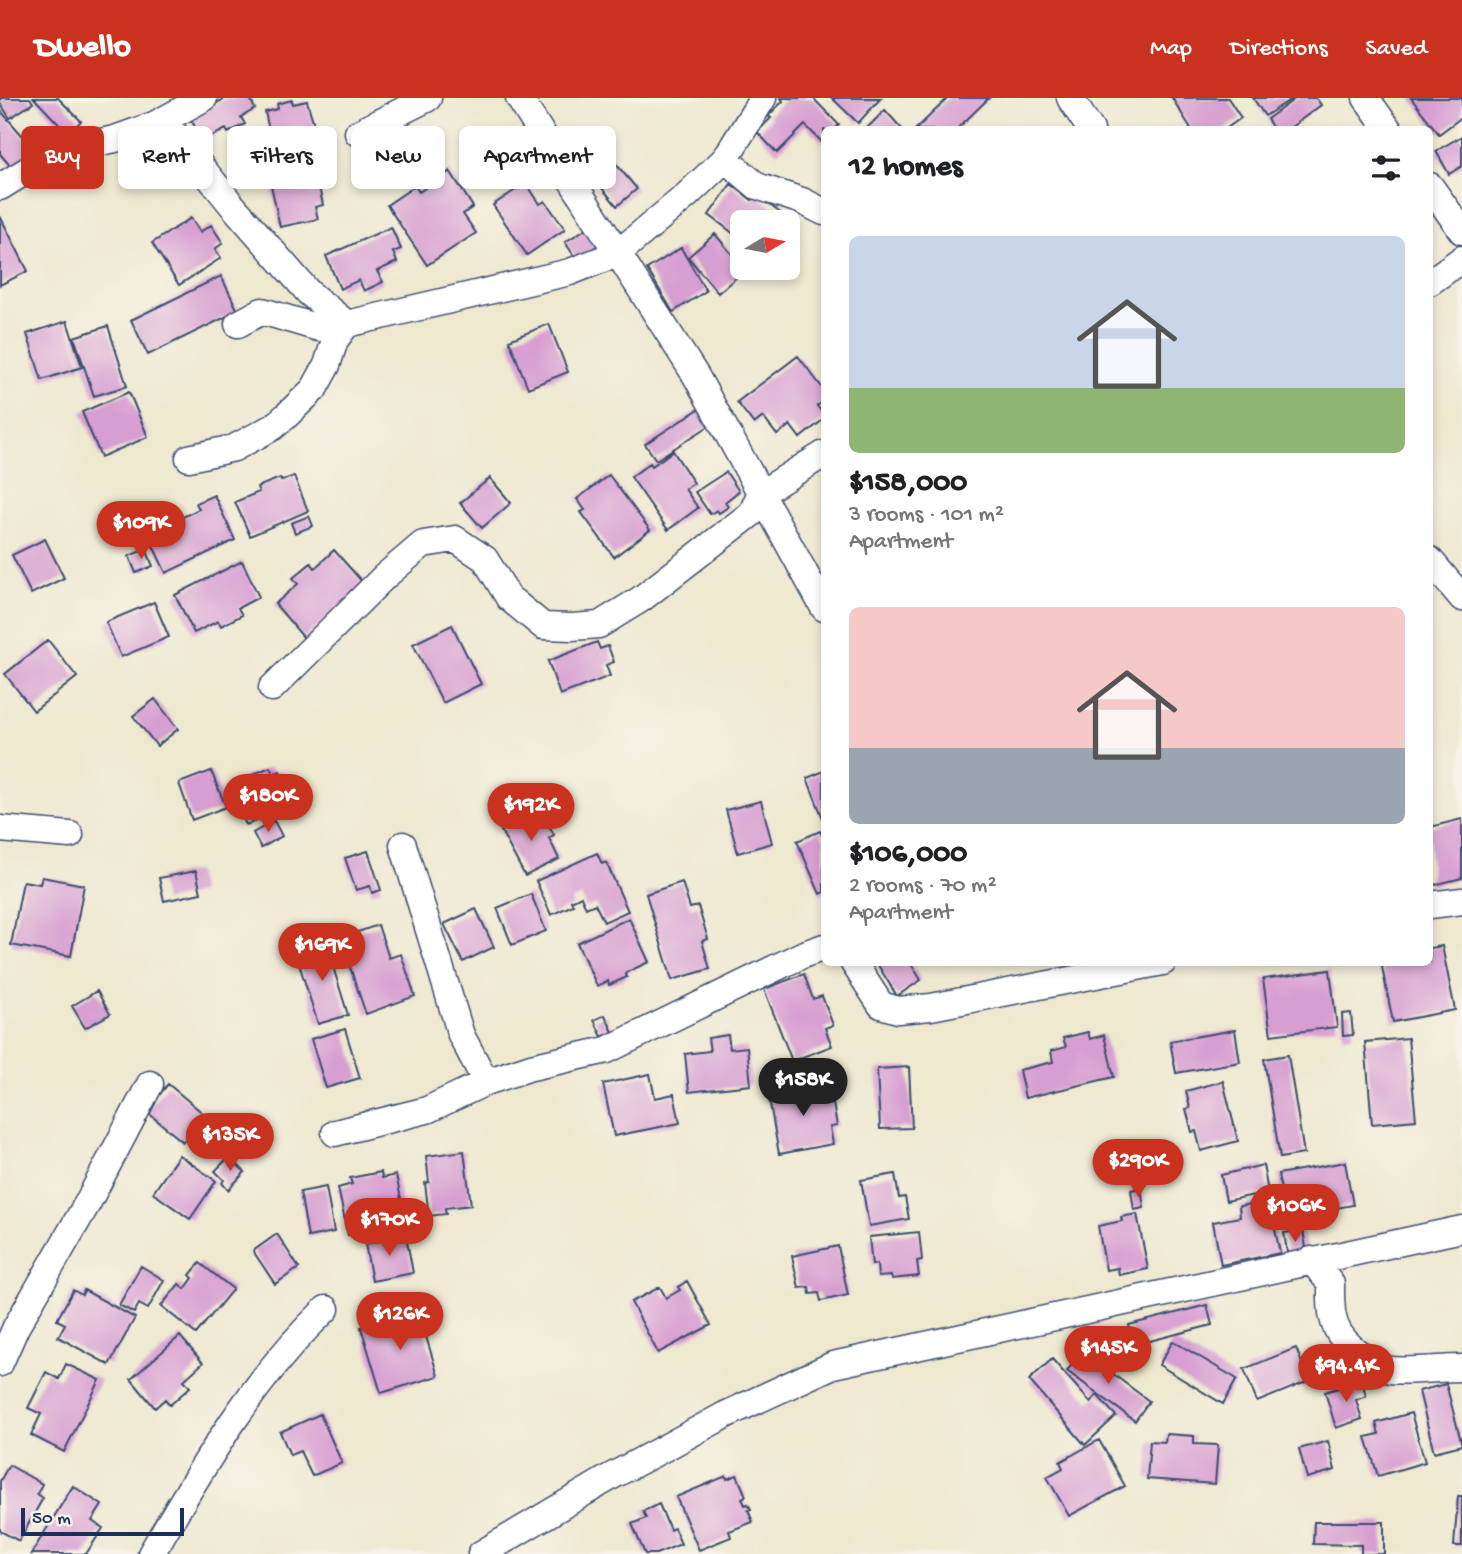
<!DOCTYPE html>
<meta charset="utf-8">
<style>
:root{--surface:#fff;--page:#f2f2f2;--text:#202124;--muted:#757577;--accent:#c8321e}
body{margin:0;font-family:"Gochi Hand",sans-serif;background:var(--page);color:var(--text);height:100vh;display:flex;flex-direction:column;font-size:26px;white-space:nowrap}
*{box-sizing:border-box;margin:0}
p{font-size:23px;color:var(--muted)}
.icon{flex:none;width:38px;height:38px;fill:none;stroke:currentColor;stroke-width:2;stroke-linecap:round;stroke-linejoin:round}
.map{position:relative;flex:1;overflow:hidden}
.details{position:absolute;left:821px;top:28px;width:612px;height:840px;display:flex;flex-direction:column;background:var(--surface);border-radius:10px;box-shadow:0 4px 10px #0003}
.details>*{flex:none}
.hud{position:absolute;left:21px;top:28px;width:665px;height:63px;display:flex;gap:14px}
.needle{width:46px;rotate:80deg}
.tools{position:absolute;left:730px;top:112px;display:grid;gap:14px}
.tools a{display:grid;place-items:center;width:70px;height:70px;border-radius:10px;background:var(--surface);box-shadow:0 4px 10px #0003;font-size:35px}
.scale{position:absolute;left:21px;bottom:18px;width:163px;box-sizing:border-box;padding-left:7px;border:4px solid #1b2f5e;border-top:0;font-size:19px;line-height:24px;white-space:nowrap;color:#1b2f5e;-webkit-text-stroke:5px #f7f3e8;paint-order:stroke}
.price{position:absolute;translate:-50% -60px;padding:0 16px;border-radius:24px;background:var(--accent);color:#fff;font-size:23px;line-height:46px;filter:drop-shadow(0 2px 4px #0008)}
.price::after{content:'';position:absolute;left:50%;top:42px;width:21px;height:16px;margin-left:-10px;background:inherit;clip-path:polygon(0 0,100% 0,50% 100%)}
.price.current{background:#222;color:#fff}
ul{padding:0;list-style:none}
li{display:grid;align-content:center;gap:14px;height:371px;padding:0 28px}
li span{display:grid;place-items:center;height:217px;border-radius:10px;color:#555}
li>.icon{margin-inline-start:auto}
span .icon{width:126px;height:126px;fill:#fffc;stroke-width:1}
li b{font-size:30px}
h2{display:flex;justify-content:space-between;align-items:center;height:84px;padding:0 28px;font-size:30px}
.chip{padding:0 24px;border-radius:10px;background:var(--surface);box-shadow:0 4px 10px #0003;font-size:24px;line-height:63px}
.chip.current{background:var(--accent);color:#fff}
header{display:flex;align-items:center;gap:42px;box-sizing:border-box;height:98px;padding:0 35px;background:var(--accent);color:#fff}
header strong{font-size:33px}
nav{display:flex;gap:38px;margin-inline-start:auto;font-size:24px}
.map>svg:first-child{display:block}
.building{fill:#d79ed1}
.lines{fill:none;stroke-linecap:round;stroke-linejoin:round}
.minor-casing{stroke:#3b4b6f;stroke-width:29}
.minor{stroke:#fff;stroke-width:26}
</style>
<header>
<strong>Dwello</strong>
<nav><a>Map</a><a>Directions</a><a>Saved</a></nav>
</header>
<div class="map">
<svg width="1462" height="1456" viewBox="0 0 1462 1456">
<rect width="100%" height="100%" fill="#f7f3e8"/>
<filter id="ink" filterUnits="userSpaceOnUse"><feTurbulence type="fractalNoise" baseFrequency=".0143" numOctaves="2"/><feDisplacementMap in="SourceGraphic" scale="14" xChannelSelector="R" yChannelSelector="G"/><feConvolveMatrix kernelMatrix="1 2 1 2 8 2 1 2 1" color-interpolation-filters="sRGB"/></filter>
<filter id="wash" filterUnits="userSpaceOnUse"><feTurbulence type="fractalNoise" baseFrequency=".00686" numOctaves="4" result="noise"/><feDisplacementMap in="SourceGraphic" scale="28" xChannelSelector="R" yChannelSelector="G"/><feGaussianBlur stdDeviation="1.57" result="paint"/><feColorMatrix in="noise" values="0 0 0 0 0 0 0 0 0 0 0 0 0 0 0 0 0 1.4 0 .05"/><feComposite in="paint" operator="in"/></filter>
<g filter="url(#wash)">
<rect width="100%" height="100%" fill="#eee8cf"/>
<g id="blocks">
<!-- building -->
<path class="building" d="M0 0H30L33 5 10 20 0 5Z
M34 0H58L81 23 68 36Z
M226 0H250L255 11 241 19 245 26 228 35 226 31 203 43 190 20Z
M781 0H813L839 27 834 32H824V42L822 44 805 27 777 55 757 34 771 20 768 18 783 3Z
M832 0H881L858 25Z
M948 0H989L956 32H915Z
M1172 0H1228L1241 20 1224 32H1192Z
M1253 0H1293L1265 18Z
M1296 0H1316L1321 7 1287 32H1274L1267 21Z
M1411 0H1462V19L1439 36Z
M292 2 293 6 307 3 318 40 263 55 257 35 269 32 265 14 278 11 277 6Z
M0 12 36 53 14 72 0 56Z
M885 12 903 32H865Z
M409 28 429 71 413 79 410 72 394 80 376 43Z
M1462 38V68L1449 76 1436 53Z
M601 48 637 91 617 108 581 65Z
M305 51 311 78 316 76 323 107 315 109 318 121 280 129 265 59Z
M450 73 473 109 463 116 476 135 427 167 387 107 415 88 419 94Z
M526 85 540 106 545 103 565 131 527 157 493 107Z
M731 86 752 102 756 97 786 119 782 124H742V142L709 117Z
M0 118 28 173 0 187Z
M191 120 200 134 211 127 223 145 215 151 221 160 179 187 152 145Z
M595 125 606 142 576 161 565 144Z
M391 129 401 151 393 154 397 164 377 173 383 184 364 193 359 182 340 191 326 158Z
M715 136 745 172 718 195 688 159Z
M681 150 706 193 673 214 647 171Z
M221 178 238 213 148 257 131 222Z
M67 223 82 269 42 282 27 236Z
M549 226 568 274 528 290 509 242Z
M108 228 127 288 94 298 74 239Z
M798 258 824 292V303L817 308 824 317V321L800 340 790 327 777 337 763 319 754 326 737 304Z
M129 294 148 339 101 359 82 314Z
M699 311 709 328 656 362 645 346Z
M673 353 694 385 685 391 698 410 668 432 631 379 650 365 652 368Z
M726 374 739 393 725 404 728 409 719 415 717 412 710 416 695 394Z
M609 377 650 432 614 459 581 414 585 412 577 401Z
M294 378 308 413 250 438 235 404 259 394 257 389 280 380 281 383Z
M490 380 511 405 482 430 460 405Z
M214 397 235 442 166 475 147 435 156 431 153 425 176 414 179 421 199 411 196 405Z
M309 418 313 428 295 435 291 425Z
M45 441 64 480 31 496 12 457Z
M146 451 153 468 136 475 129 458Z
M334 452 365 487 304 540 275 506 298 486 293 480 311 465 315 470Z
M242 463 259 499 238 510 242 517 221 528 218 523 194 535 175 497Z
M154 504 169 539 121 559 106 524Z
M452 527 481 586 443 605 413 546Z
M48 542 77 579 34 613 5 576Z
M597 544 600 551 608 548 614 564 606 567 610 578 560 597 548 563Z
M155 601 178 631 157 648 133 618Z
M270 669 273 676 280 673 290 697 276 702 281 713 246 727 232 694 246 688 242 681Z
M211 673 226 709 192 722 179 685Z
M824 673V723L807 680Z
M761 703 772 745 738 755 726 712Z
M541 712 554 737 549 740 559 761 525 778 501 733Z
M1462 721V780L1430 788V729Z
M274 723 282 738 261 750 253 735Z
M820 733 824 742V794L820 796 797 743Z
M368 753 381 792 372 795 370 788 356 792 345 760Z
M597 755 602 766 606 764 628 813 604 824 595 806 586 810 581 798 571 803 573 807 551 817 536 783Z
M196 773 201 795 164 803 159 780Z
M42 779 84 787 71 858 11 847 23 783 40 786Z
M682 784 690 810 698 808 708 841 702 843 710 871 672 882 646 796Z
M531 796 546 833 512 847 497 810Z
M476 811 494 849 463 864 444 826Z
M629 820 649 864 625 875 627 879 609 887 608 883 597 888 577 845Z
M378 827 389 860 401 856 415 898 366 916 340 840Z
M325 843 348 917 318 926 295 853Z
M1442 848 1455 912 1393 924 1381 864H1430V850Z
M876 864H910L921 882 897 898Z
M1330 872 1337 929 1271 937 1263 881Z
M804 876 813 901 822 898 833 927 825 930 832 948 792 963 764 891Z
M97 893 110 916 85 930 72 908Z
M1351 915 1353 937 1343 938 1342 916Z
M605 917 613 934 602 939 594 922Z
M345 931 360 980 326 990 311 941Z
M1235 932 1240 964 1176 975 1170 943Z
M1088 934 1090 941 1104 937 1114 979 1025 1000 1019 972 1053 964 1051 953 1066 949 1063 940Z
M728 937 730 951 747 949 751 987 689 994 685 956 710 953 708 940Z
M1408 940 1416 1022 1372 1026 1365 944Z
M1288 957 1304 1056 1280 1060 1264 961Z
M909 969 912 1030 880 1031 877 971Z
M650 976 655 1000 674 996 680 1025 614 1038 603 986Z
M1223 983 1238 1043 1201 1053 1196 1033 1192 1034 1186 1011 1190 1010 1186 993Z
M823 985 825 995 831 994 837 1028 830 1029 833 1046 779 1056 768 995Z
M168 986 205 1017 183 1044 146 1013Z
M464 1053 471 1107 445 1110 446 1116 429 1118 425 1085 429 1084 426 1058Z
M179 1057 216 1083 190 1121 153 1095Z
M229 1059 245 1074 228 1092 222 1085 224 1082 215 1073Z
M1345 1064 1353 1107 1286 1119 1278 1076Z
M1263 1067 1268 1094 1226 1103 1221 1077Z
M381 1074 382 1080 396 1077 406 1125 348 1137 338 1090 352 1086 350 1080Z
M895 1076 899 1100 905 1099 909 1121 869 1128 861 1082Z
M326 1089 334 1134 308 1139 300 1094Z
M1141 1090 1144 1110 1134 1112 1131 1092Z
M1269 1103 1280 1155 1221 1167 1213 1124 1240 1119 1239 1108Z
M1137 1116 1148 1171 1119 1177 1118 1170 1106 1172 1098 1128 1122 1123 1121 1119Z
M1303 1132 1307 1156 1288 1160 1284 1135Z
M919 1134 922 1162 917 1163 919 1178 892 1181 891 1178 878 1179 877 1166 872 1167 869 1139Z
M277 1136 299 1170 275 1186 253 1153Z
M406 1138 413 1175 372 1183 365 1146Z
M838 1148 848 1197 821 1203 819 1195 810 1196 809 1189 799 1190 792 1158Z
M200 1165 233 1191 196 1236 161 1208 179 1186 185 1191 193 1180 190 1177Z
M141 1168 164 1182 148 1211 139 1206 134 1215 119 1207Z
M687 1183 711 1227 658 1255 631 1204 660 1189 666 1200 680 1192 678 1189Z
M73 1192 82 1197 84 1192 135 1220 109 1267 58 1239 65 1226 57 1222Z
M1207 1207 1212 1227 1134 1247 1129 1227Z
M418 1212 438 1278 381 1295 361 1229Z
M180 1238 203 1265 184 1282 190 1289 170 1307 165 1301 155 1310 131 1281Z
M1173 1243 1237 1281 1223 1306 1159 1267Z
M1296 1250 1309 1283 1257 1304 1244 1271Z
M1082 1253 1149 1303 1135 1323 1067 1273Z
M1052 1261 1090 1304 1097 1297 1116 1318 1085 1347 1029 1282Z
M66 1266 100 1282 64 1354 31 1337 41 1316 28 1310 46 1274 59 1281Z
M1362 1283 1366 1298 1356 1302 1362 1321 1336 1330 1325 1294Z
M1446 1286 1462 1347 1434 1354 1419 1293Z
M1411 1315 1425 1364 1378 1378 1366 1339 1379 1336 1376 1325Z
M320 1316 342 1365 312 1378 300 1353 290 1357 280 1334Z
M1166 1336 1194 1338V1346L1218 1347 1215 1386 1147 1381 1150 1343 1165 1344Z
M1099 1342 1125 1388 1069 1418 1047 1379 1063 1370 1060 1364Z
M1328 1343 1335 1372 1307 1380 1299 1351Z
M9 1367 42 1386 37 1396 43 1400 19 1443 0 1433V1383Z
M737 1377 746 1398 742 1400 745 1407 748 1406 751 1411 748 1412 753 1424 729 1433 731 1439 699 1452 676 1399 726 1378 727 1381Z
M73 1388 102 1407 92 1423 103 1430 86 1456H31Z
M1458 1398H1462V1448H1454Z
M659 1406 670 1432 674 1430 681 1446 656 1456H645L632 1426 646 1420 643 1413Z
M1314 1424H1384V1456H1361V1447L1313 1446Z"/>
</g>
</g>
<g filter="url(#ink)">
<use href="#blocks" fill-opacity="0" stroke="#3b4b6f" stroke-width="2"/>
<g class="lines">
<!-- minor casing -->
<g class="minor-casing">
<path id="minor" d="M519 0 696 278 824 510
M1070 0 1091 32
M1366 0 1389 32
M164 23 232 107 309 195 347 226 570 174 618 155 686 98 725 61 763 0
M358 35 428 0
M725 61 757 88 802 103 824 114
M1430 88 1462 133
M0 89 41 64 73 50 115 41 154 27 204 0
M1430 184 1462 161
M189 360 234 350 273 329 286 318 314 291 327 267 335 242 347 226 319 230 262 213 238 226
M1430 462 1462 500
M272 590 384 479 423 446 455 441 485 461 509 500 543 528 572 529 599 527 641 501 752 415 760 396 824 356
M0 731 70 737
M403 747 461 937 486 984
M1430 807 1462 803
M853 864 881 907 898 912 931 909 1163 864
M335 1035 427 1012 486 984 531 969 607 952 802 857 824 849
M1311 1162 1331 1186C1331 1199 1330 1216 1336 1229 1343 1246 1372 1269 1391 1272 1413 1274 1439 1270 1462 1270
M0 1265 16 1229 88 1104 150 986
M151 1456C201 1371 254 1279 326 1211
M481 1456 612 1378 670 1347 725 1317 833 1267 1462 1131"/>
</g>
<!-- minor -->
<use href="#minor" class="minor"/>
</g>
</g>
</svg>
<div class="tools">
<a><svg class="needle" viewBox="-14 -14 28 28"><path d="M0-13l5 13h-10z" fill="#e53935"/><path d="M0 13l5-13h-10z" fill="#757577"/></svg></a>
</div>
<div class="scale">50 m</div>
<b class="price" style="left:141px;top:463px">$109K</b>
<b class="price" style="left:268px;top:736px">$180K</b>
<b class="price" style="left:531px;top:745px">$192K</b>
<b class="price" style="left:322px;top:885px">$169K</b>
<b class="price current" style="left:803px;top:1020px">$158K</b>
<b class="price" style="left:230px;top:1075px">$135K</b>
<b class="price" style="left:1138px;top:1101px">$290K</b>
<b class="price" style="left:1295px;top:1146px">$106K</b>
<b class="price" style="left:389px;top:1160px">$170K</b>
<b class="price" style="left:400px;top:1254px">$126K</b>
<b class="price" style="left:1108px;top:1288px">$145K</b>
<b class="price" style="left:1346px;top:1306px">$94.4K</b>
<div class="hud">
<a class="chip current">Buy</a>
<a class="chip">Rent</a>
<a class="chip">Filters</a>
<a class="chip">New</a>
<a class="chip">Apartment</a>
</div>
<section class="details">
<h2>12 homes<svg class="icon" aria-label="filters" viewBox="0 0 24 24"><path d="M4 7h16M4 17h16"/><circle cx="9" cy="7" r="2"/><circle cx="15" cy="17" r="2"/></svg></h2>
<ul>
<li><span style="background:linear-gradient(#c9d6e8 70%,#8fb573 0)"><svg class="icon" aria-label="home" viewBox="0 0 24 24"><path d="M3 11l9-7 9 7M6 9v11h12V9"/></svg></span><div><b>$158,000</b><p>3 rooms · 101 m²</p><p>Apartment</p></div></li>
<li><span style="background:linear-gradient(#f6c9c9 65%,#9aa5b1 0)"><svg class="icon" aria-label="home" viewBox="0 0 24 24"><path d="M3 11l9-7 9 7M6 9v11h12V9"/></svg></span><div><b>$106,000</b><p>2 rooms · 70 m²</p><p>Apartment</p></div></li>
</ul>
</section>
</div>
